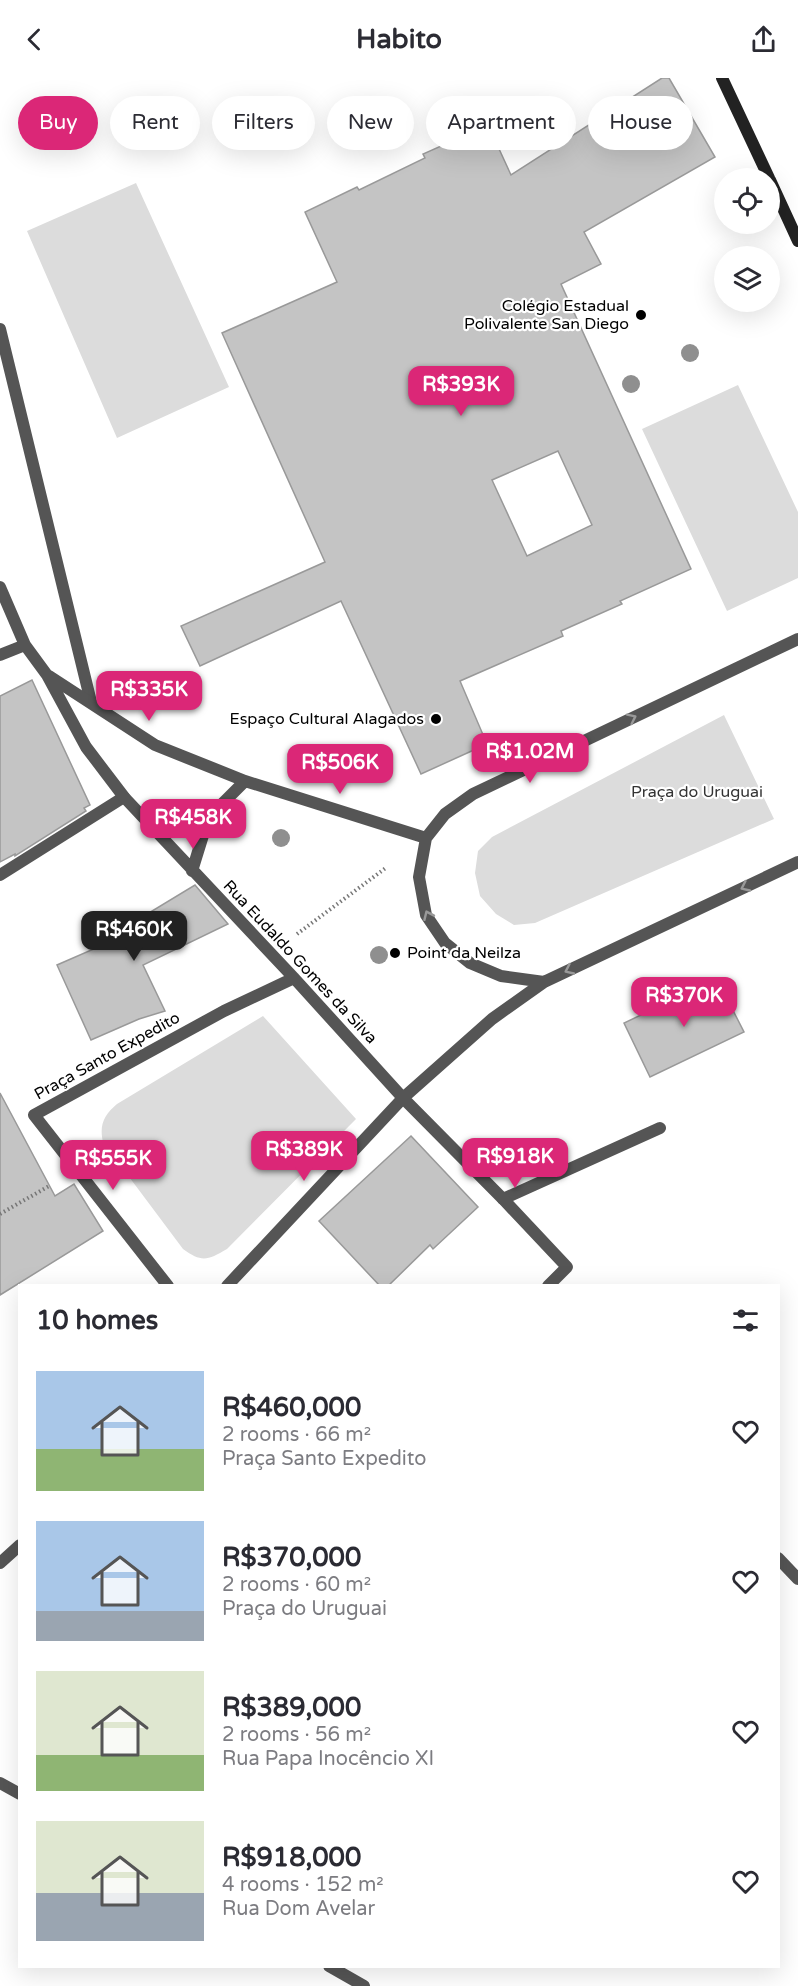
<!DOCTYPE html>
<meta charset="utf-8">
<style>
:root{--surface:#fff;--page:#f2f2f3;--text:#2b2b33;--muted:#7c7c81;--accent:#db2777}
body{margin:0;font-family:"Varela Round",sans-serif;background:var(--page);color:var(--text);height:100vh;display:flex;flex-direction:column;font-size:22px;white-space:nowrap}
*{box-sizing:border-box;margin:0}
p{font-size:20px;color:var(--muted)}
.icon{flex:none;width:33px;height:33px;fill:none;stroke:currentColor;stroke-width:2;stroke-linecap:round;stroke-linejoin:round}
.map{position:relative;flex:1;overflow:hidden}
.drawer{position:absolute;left:18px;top:1206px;width:762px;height:684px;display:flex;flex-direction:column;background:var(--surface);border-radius:0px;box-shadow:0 6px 24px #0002}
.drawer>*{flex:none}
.top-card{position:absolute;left:18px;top:18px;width:762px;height:54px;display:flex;gap:12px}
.controls{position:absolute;left:714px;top:90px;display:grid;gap:12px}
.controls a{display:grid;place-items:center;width:66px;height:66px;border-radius:50%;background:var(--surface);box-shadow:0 6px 24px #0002;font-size:30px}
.price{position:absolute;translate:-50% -51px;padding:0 14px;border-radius:12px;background:var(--accent);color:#fff;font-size:20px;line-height:39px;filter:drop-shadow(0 2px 3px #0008)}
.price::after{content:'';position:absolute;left:50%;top:36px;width:18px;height:14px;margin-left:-9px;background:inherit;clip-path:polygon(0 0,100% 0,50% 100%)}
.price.selected{background:#222;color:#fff}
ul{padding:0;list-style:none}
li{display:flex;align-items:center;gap:18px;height:150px;padding:0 18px}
li span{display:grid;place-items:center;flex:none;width:168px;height:120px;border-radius:0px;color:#555}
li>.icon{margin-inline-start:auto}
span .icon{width:72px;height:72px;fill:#fffc;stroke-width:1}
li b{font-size:26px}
h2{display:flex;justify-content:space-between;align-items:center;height:72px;padding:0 18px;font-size:26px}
.chip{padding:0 21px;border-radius:27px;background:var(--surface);box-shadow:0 6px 24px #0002;font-size:21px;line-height:54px}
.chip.selected{background:var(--accent);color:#fff}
header{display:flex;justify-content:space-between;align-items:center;height:78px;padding:0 18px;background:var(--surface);font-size:27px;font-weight:800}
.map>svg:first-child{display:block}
.green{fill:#dcdcdc}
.building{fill:#c4c4c4;stroke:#999;stroke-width:1.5;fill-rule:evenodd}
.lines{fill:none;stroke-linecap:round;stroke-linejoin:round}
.path{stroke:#777;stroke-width:4;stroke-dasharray:1.5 3;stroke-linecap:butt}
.service{stroke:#555;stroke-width:12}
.minor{stroke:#555;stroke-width:12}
.secondary{stroke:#222;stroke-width:12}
.tree{fill:#8f8f8f}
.oneway{stroke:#999}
.poi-dot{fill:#000;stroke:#fff;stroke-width:2}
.labels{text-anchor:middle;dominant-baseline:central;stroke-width:4.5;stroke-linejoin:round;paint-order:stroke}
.poi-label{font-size:16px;fill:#000;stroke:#fff;text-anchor:end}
.park-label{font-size:16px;fill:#333;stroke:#fff}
.street-label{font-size:16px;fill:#000;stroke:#fff}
</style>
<header><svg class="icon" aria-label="back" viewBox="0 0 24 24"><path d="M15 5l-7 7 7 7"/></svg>Habito<svg class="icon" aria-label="share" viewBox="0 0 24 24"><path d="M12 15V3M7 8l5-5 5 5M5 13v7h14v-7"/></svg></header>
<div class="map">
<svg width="798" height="1908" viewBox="0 0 798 1908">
<rect width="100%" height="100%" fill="#fff"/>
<!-- green -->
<path class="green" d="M136 105 229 309 117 360 27 153Z
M738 307 798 434V500L727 533 642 351Z
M724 637 774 741 535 845 514 847 496 836 480 818 475 795 478 773 492 759Z
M263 938 356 1041 227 1171C208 1182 202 1185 183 1171L103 1064C99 1047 104 1037 117 1026Z"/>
<!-- building -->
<path class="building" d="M662 0H669L715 79 584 154 601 186 561 206 691 491 620 523 622 526 561 553 563 558 460 603 487 666 421 696 341 523 200 588 181 548 325 484 222 255 337 204 305 134 357 109 359 112 425 80 423 76 488 47 511 97ZM558 373 592 447 527 478 492 402Z
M32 602 90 727 84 730 86 733 15 778V776L0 784V618Z
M195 807 228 846 143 887 165 933 139 941 91 962 57 887 103 867 99 860 137 838 139 841Z
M717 901 744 954 650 999 624 945Z
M0 1015 55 1118 74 1106 103 1153 0 1217Z
M411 1058 478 1129 433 1171 430 1167 388 1208H380L319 1143Z"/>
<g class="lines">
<!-- path -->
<path class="path" d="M297 856 387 789
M0 1136 49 1108"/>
<!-- service -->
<path class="service" d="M0 251 91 624
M0 797 124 719
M503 1121 660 1050
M0 1485 20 1467"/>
<!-- minor -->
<path class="minor" d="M0 509 25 567 47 597 86 669 124 719 294 900 403 1020 503 1121 567 1189 548 1208
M0 577 25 567
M49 598 155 667 245 703 426 760
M192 793 205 751 220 728 245 703
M544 904 501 898 470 885 445 865 426 837 419 799 426 760 445 736 473 716 798 561
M168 1208 34 1037 224 933 294 900
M227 1208 403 1020 492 941 544 904 798 784
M778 1480 798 1501
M0 1705 20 1716
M329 1888 364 1908"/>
<!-- secondary -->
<path class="secondary" d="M722 0 769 100
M770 102 798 163"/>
</g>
<!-- trees -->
<g class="tree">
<circle cx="690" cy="275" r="9"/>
<circle cx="631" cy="306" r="9"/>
<circle cx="281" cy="760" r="9"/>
<circle cx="379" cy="877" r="9"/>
</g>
<!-- one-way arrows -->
<defs><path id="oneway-chevron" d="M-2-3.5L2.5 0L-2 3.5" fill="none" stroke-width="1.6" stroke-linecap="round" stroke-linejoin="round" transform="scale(1.5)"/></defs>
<g class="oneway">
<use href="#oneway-chevron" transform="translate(632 640) rotate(-26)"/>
<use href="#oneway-chevron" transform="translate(745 809) rotate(155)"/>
<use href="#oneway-chevron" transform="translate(428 837) rotate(-114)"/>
<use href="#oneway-chevron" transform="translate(569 892) rotate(155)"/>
</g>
<!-- markers -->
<g class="poi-dot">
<circle cx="641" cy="237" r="6"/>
<circle cx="436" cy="641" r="6"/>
<circle cx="395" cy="875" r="6"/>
</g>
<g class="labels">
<!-- poi labels -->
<g class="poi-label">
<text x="629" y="228">Colégio Estadual<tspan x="629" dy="18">Polivalente San Diego</tspan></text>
<text x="424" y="641">Espaço Cultural Alagados</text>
<text x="407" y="875" text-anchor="start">Point da Neilza</text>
</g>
<!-- park labels -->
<g class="park-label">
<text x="697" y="714">Praça do Uruguai</text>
</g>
<!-- street labels -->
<g class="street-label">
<text transform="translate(300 884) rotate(47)">Rua Eudaldo Gomes da Silva</text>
<text transform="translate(107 978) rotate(-29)">Praça Santo Expedito</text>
</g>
</g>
</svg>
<div class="controls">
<a><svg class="icon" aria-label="locate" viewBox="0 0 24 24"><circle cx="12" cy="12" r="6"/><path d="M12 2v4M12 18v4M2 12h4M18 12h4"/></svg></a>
<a><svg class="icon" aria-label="layers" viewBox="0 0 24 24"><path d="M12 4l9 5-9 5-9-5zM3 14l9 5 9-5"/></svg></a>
</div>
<b class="price" style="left:461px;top:339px">R$393K</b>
<b class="price" style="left:149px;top:644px">R$335K</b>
<b class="price" style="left:530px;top:706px">R$1.02M</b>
<b class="price" style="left:340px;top:717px">R$506K</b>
<b class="price" style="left:193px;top:772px">R$458K</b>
<b class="price selected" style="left:134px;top:884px">R$460K</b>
<b class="price" style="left:684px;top:950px">R$370K</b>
<b class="price" style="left:304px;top:1104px">R$389K</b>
<b class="price" style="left:515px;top:1111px">R$918K</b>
<b class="price" style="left:113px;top:1113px">R$555K</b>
<div class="top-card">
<a class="chip selected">Buy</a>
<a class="chip">Rent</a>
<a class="chip">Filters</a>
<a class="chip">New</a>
<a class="chip">Apartment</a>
<a class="chip">House</a>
</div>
<section class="drawer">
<h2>10 homes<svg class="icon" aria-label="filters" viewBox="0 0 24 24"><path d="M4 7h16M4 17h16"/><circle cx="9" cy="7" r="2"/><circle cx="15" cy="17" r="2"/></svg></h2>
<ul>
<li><span style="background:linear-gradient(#a9c7e8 65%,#8fb573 0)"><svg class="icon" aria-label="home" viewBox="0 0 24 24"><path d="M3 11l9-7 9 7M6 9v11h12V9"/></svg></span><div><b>R$460,000</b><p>2 rooms · 66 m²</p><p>Praça Santo Expedito</p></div><svg class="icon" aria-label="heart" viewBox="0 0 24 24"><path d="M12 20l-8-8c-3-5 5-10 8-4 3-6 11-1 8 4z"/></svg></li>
<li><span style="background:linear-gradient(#a9c7e8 75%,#9aa5b1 0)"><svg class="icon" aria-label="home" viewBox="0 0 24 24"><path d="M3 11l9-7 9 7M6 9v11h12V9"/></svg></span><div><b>R$370,000</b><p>2 rooms · 60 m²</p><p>Praça do Uruguai</p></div><svg class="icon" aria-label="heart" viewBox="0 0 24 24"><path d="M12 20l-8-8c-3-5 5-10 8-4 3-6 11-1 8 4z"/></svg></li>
<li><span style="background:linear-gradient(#dfe7d0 70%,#8fb573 0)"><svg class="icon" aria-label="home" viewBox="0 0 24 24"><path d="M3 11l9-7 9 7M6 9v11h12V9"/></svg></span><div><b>R$389,000</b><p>2 rooms · 56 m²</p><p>Rua Papa Inocêncio XI</p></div><svg class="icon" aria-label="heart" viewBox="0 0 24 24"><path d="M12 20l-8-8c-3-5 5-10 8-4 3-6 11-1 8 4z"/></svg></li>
<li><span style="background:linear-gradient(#dfe7d0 60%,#9aa5b1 0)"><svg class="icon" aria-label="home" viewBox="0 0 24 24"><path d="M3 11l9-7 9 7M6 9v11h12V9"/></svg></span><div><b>R$918,000</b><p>4 rooms · 152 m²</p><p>Rua Dom Avelar</p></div><svg class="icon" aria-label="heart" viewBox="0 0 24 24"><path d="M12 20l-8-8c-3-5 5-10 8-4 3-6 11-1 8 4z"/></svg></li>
</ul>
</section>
</div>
